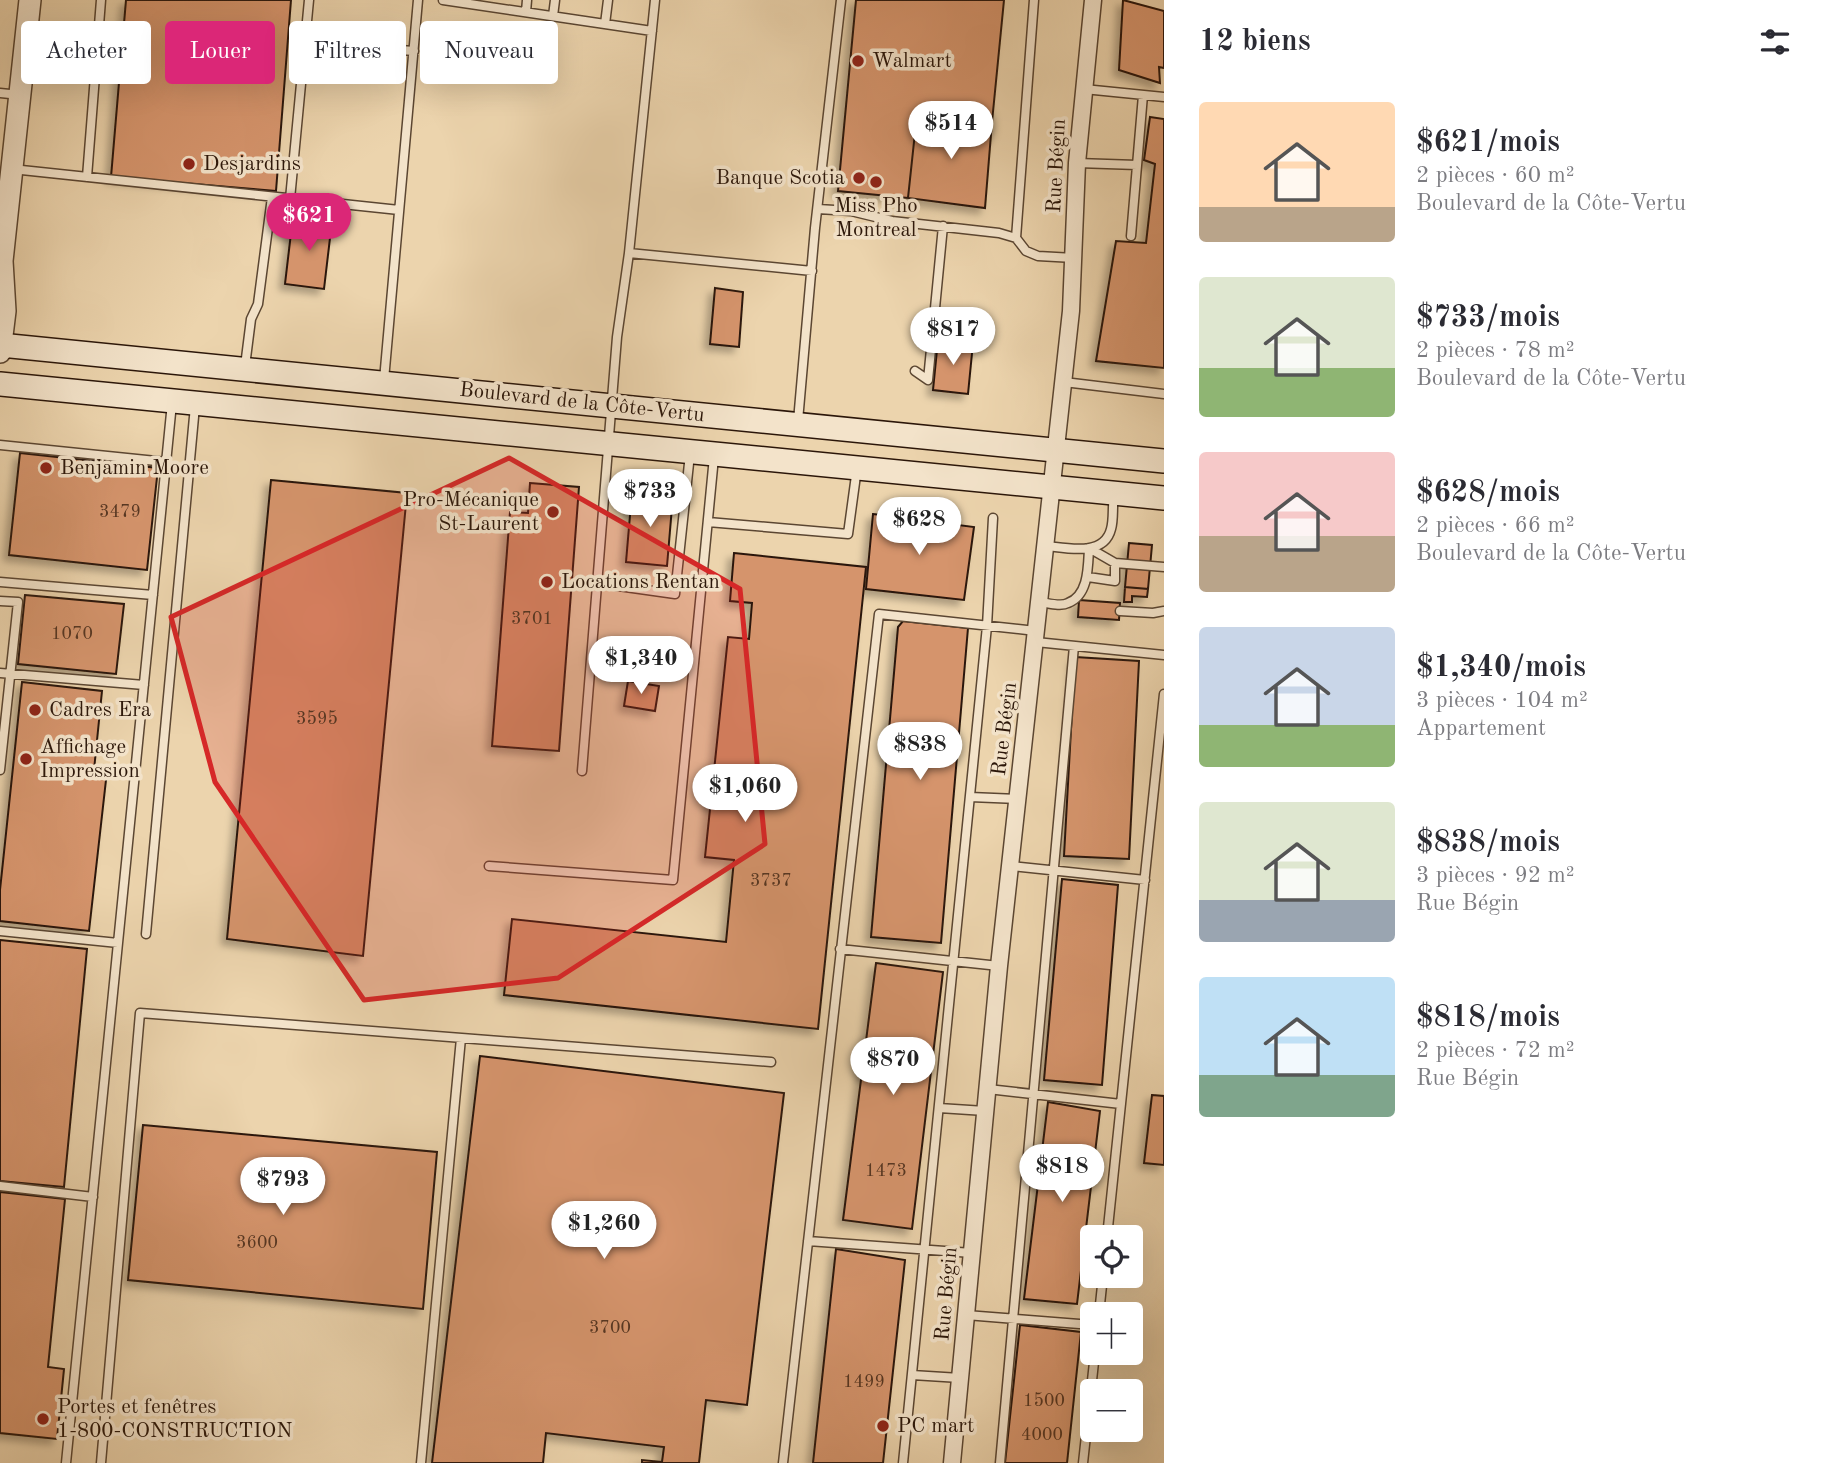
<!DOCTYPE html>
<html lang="fr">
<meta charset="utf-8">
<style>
:root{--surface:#fff;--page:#f2f2f3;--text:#2b2b33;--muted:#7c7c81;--accent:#db2777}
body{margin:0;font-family:"Old Standard TT",serif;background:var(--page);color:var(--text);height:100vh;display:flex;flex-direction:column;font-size:26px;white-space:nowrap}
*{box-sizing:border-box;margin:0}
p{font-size:23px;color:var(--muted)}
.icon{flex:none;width:38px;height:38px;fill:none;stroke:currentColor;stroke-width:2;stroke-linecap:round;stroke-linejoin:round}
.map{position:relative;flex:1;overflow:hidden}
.sheet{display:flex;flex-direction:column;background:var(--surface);width:665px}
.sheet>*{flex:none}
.top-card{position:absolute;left:21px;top:21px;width:665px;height:63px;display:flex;gap:14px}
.fabs{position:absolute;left:1080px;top:1225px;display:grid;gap:14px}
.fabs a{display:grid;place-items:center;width:63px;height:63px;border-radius:7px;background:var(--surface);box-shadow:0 7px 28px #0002;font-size:35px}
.price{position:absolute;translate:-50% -60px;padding:0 16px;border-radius:24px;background:#fff;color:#222;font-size:23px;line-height:46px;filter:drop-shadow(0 2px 4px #0008)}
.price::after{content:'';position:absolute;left:50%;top:42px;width:21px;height:16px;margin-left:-10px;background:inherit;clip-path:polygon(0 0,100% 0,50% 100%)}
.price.selected{background:var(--accent);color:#fff}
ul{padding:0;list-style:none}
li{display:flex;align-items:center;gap:21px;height:175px;padding:0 35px}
li span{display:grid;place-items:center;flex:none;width:196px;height:140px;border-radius:7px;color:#555}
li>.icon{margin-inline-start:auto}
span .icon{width:84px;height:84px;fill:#fffc;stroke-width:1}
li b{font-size:30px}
h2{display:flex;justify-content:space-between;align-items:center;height:84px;padding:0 35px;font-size:30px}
.chip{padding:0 24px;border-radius:7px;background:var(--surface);box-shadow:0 7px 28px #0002;font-size:24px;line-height:63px}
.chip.selected{background:var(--accent);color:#fff}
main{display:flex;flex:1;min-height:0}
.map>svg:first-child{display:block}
.building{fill:#d5946c;stroke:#2b1609;stroke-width:2;filter:url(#shadow)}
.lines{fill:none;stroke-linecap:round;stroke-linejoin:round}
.service-casing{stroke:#5b4632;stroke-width:11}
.minor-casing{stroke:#5b4632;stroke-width:19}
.tertiary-casing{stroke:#5b4632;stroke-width:24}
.secondary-casing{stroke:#2b1609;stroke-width:26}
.service{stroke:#f3e3ca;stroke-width:8}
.minor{stroke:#f3e3ca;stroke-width:16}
.tertiary{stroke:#f3e3ca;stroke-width:21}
.secondary{stroke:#f3e3ca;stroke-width:23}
.marked{fill:#d62828;fill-opacity:0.2;stroke:#d62828;stroke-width:5;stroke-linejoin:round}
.poi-dot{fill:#8f2418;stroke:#f3e3ca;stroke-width:2.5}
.labels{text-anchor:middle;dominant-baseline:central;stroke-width:7;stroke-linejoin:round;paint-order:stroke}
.number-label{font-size:18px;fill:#563622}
.poi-label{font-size:21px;fill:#2b1609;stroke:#f3e3ca;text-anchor:start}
.street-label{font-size:21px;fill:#2b1609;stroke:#f3e3ca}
</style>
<main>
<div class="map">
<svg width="1164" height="1463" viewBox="0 0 1164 1463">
<defs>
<filter id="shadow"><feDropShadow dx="-5.5" dy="5.5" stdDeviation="3.5" flood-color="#0004"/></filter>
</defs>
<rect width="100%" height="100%" fill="#ecd4ad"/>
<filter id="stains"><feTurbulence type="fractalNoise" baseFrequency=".00286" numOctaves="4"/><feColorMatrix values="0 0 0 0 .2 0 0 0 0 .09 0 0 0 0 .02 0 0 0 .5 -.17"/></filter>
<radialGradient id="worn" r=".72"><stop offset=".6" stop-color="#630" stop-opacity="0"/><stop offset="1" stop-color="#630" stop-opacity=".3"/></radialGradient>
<!-- building -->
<path class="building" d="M126 0H291L276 191 111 177Z
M856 0H1004L992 122 917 114 908 198 838 191Z
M1123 0 1164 11V68L1159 67 1160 83 1119 70Z
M917 114 992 122 985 208 908 198Z
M1150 117 1164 119V368L1096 361 1116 241 1146 243 1155 164 1144 160Z
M293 216 332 221 324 289 285 284Z
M715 288 743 292 739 347 710 344Z
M938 340 973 343 968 394 933 390Z
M20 453 158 468 147 570 9 555Z
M271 480 407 493 363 956 227 939Z
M530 483 579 487 559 751 492 746 510 512 528 513Z
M632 492 673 495 667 566 626 562Z
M873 514 974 527 964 600 866 589Z
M1129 543 1152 545 1148 589 1125 587Z
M734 553 866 567 818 1029 504 995 512 919 726 942 734 860 705 857 728 637 749 639 752 603 730 601Z
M1125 587 1148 589 1147 597 1132 596V602H1124Z
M25 595 124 604 116 674 18 664Z
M1079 600 1120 603 1119 620 1078 617Z
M903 621 968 628 941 943 871 937 898 627Z
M1075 657 1139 661 1129 859 1064 856Z
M628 681 659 686 655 711 624 706Z
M22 682 102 691 94 770 107 771 89 931 0 921V890Z
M1062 879 1118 885 1102 1085 1044 1080Z
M0 940 87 949 64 1187 0 1181Z
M876 963 943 972 912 1229 843 1220Z
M480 1056 784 1093 747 1405 706 1400 699 1463H642V1460L662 1462 664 1447 546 1433 543 1463H432Z
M1152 1095 1164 1096V1165L1144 1163Z
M1048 1102 1100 1111 1077 1304 1024 1299Z
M143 1125 437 1152 423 1309 128 1280Z
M0 1192 65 1199 48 1367 64 1369 57 1439 0 1433Z
M836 1249 905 1260 883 1463H813Z
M1020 1325 1081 1332 1067 1463H1005Z"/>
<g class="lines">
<!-- service casing -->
<g class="service-casing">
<path id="service" d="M443 0 652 31
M526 12 527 0
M553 16 555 0
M605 24 608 0
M305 43 414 51
M1084 89 1164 97
M0 93 20 95
M1077 163 1137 165
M12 169 399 210
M87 177 101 0
M290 199 309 0
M818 209 851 211 892 221 999 233 1016 238 1026 251 1038 256 1074 258
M1131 236 1143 95
M1016 238 1034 0
M629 253 812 271
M245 366 251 319 258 304 272 197
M915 371 928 380 943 226
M384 380 418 0
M1064 382 1164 394
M798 421 815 228 841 0
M0 445 166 462
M708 522 848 534 857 468
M1047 546C1067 548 1104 557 1111 529 1114 519 1112 506 1114 496
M1088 577 1115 581V563
M0 582 153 595
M597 583 675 594 690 454
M0 601 18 602 0 770
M1040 602C1048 603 1061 607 1068 603 1089 595 1088 566 1089 548L1115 563 1164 567
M1120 611 1153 613 1164 611
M1036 642 1164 655
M0 673 144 685
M582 771 617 337 629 253 655 0
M970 797 1018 799
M489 866 673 880 714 457
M1011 866 1145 880
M0 931 118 943
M146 934 195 406
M840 949 999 966
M988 1089 1121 1104
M939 1108 985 1111
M0 1186 93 1197
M1107 1237 1164 694
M808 1241 972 1253
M1099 1314 1103 1276
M966 1315 1092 1325
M912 1375 960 1378
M66 1463 172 403
M101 1463 140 1013 771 1062
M421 1463 461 1038
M783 1463 879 614 1036 631
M903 1463 987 626 993 518
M1000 1463 1074 646
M1083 1463 1095 1353"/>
</g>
<!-- minor casing -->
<g class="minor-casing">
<path id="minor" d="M952 1463 999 966 1071 311 1077 163 1093 0"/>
</g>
<!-- tertiary casing -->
<g class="tertiary-casing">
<path id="tertiary" d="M0 352 5 311 2 261 30 0"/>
</g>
<!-- secondary casing -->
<g class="secondary-casing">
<path id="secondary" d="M0 345 1164 461
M0 384 1164 498"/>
</g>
<!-- service -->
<use href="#service" class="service"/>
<!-- minor -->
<use href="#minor" class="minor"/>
<!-- tertiary -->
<use href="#tertiary" class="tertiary"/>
<!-- secondary -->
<use href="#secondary" class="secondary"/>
</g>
<!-- marked area -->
<path class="marked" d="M509 458 740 589 765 844 558 978 364 1000 215 782 171 617Z"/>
<!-- markers -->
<g class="poi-dot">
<circle cx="858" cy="61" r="7"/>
<circle cx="189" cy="164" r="7"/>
<circle cx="859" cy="178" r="7"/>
<circle cx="876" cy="182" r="7"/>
<circle cx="46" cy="468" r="7"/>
<circle cx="553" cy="512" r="7"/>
<circle cx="547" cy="582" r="7"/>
<circle cx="35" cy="710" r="7"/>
<circle cx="26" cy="759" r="7"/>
<circle cx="43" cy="1419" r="7"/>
<circle cx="883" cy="1426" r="7"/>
</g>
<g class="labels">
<!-- number labels -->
<g class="number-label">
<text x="120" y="512">3479</text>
<text x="532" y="619">3701</text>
<text x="72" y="634">1070</text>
<text x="317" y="719">3595</text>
<text x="771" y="881">3737</text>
<text x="886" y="1171">1473</text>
<text x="257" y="1243">3600</text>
<text x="610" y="1328">3700</text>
<text x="864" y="1382">1499</text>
<text x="1044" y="1401">1500</text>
<text x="1042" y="1435">4000</text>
</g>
<!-- poi labels -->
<g class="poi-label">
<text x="872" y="61">Walmart</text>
<text x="203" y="164">Desjardins</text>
<text x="845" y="178" text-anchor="end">Banque Scotia</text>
<text x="876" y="206" text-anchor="middle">Miss Pho<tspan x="876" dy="24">Montreal</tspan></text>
<text x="60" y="468">Benjamin Moore</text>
<text x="539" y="500" text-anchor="end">Pro-Mécanique<tspan x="539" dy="24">St-Laurent</tspan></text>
<text x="561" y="582">Locations Rentan</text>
<text x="49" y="710">Cadres Era</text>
<text x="40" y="747">Affichage<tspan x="40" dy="24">Impression</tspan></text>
<text x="57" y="1407">Portes et fenêtres<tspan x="57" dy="24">1-800-CONSTRUCTION</tspan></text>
<text x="897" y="1426">PC mart</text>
</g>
<!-- street labels -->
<g class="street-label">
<text transform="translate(1057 166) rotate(-87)">Rue Bégin</text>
<text transform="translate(582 403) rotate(6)">Boulevard de la Côte-Vertu</text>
<text transform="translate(1005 729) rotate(-83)">Rue Bégin</text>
<text transform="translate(947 1294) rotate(-85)">Rue Bégin</text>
</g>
</g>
<rect width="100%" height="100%" filter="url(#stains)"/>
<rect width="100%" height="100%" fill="url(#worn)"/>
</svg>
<div class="fabs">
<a><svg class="icon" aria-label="locate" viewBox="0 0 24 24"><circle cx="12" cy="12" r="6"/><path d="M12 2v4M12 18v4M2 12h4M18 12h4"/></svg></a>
<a>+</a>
<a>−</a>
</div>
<b class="price" style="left:951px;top:161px">$514</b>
<b class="price selected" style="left:309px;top:253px">$621</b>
<b class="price" style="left:953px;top:367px">$817</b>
<b class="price" style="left:650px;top:529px">$733</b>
<b class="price" style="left:919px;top:557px">$628</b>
<b class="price" style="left:641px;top:696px">$1,340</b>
<b class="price" style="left:920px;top:782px">$838</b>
<b class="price" style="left:745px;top:824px">$1,060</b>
<b class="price" style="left:893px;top:1097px">$870</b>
<b class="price" style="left:1062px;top:1204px">$818</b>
<b class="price" style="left:283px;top:1217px">$793</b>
<b class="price" style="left:604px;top:1261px">$1,260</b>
<div class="top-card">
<a class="chip">Acheter</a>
<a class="chip selected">Louer</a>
<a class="chip">Filtres</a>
<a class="chip">Nouveau</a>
</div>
</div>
<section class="sheet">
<h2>12 biens<svg class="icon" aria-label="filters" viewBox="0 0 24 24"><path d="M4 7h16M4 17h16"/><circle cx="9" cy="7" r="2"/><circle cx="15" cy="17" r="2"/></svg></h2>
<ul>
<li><span style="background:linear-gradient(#ffd9b3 75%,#b9a48a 0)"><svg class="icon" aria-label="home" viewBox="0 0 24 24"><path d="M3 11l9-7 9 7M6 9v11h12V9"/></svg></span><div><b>$621/mois</b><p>2 pièces · 60 m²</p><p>Boulevard de la Côte-Vertu</p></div></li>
<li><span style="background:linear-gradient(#dfe7d0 65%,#8fb573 0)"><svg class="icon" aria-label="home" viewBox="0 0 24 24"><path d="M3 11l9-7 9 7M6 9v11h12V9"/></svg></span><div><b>$733/mois</b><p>2 pièces · 78 m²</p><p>Boulevard de la Côte-Vertu</p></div></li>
<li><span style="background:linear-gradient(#f6c9c9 60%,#b9a48a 0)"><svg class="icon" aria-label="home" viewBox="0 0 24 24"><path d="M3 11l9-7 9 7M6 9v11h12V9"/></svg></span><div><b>$628/mois</b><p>2 pièces · 66 m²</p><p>Boulevard de la Côte-Vertu</p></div></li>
<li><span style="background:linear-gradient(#c9d6e8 70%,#8fb573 0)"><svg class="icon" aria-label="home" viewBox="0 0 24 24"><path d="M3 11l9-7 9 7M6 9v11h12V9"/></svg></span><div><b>$1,340/mois</b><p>3 pièces · 104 m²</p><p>Appartement</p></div></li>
<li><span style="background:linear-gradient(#dfe7d0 70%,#9aa5b1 0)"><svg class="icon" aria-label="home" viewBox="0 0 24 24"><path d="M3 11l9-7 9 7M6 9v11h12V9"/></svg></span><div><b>$838/mois</b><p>3 pièces · 92 m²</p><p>Rue Bégin</p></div></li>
<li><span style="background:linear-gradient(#bfe0f5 70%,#7fa58c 0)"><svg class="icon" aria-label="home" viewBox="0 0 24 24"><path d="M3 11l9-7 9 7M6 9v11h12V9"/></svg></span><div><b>$818/mois</b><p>2 pièces · 72 m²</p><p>Rue Bégin</p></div></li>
</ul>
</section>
</main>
